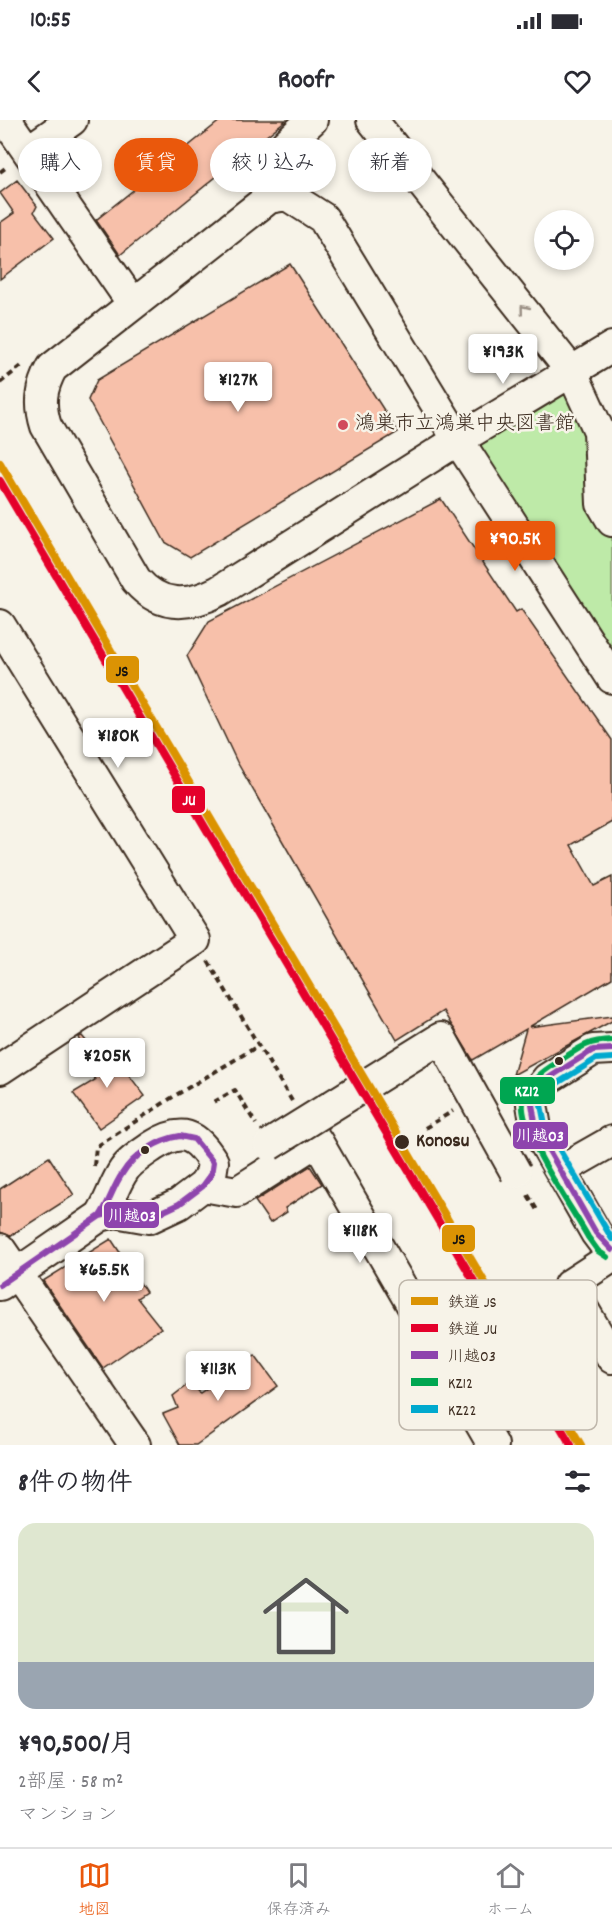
<!DOCTYPE html>
<html lang="ja">
<meta charset="utf-8">
<style>
:root{--surface:#fff;--page:#f7f7f7;--text:#2b2b33;--muted:#7c7c81;--line:#e1e1e2;--accent:#ea580c}
body{margin:0;font-family:Dekko,"Klee One",sans-serif;background:var(--page);color:var(--text);height:100vh;display:flex;flex-direction:column;font-size:22px;white-space:nowrap}
*{box-sizing:border-box;margin:0}
p{font-size:20px;color:var(--muted)}
.icon{flex:none;width:33px;height:33px;fill:none;stroke:currentColor;stroke-width:2;stroke-linecap:round;stroke-linejoin:round}
.map{position:relative;height:1325px;overflow:hidden}
.panel{display:flex;flex-direction:column;background:var(--surface);flex:1}
.panel>*{flex:none}
.banner{position:absolute;left:18px;top:18px;width:576px;height:54px;display:flex;gap:12px}
.controls{position:absolute;left:534px;top:90px;display:grid;gap:12px}
.controls a{display:grid;place-items:center;width:60px;height:60px;border-radius:50%;background:var(--surface);box-shadow:0 3px 9px #0003;font-size:30px}
.price{position:absolute;translate:-50% -51px;padding:0 14px;border-radius:6px;background:#fff;color:#222;font-size:20px;line-height:39px;filter:drop-shadow(0 2px 3px #0008)}
.price::after{content:'';position:absolute;left:50%;top:36px;width:18px;height:14px;margin-left:-9px;background:inherit;clip-path:polygon(0 0,100% 0,50% 100%)}
.price.selected{background:var(--accent);color:#fff}
ul{padding:0;list-style:none}
li{display:grid;align-content:center;gap:12px;height:318px;padding:0 18px}
li+li{border-top:2px solid var(--line)}
li span{display:grid;place-items:center;height:186px;border-radius:18px;color:#555}
li>.icon{margin-inline-start:auto}
span .icon{width:108px;height:108px;fill:#fffc;stroke-width:1}
li b{font-size:26px}
h2{display:flex;justify-content:space-between;align-items:center;height:72px;padding:0 18px;font-size:26px}
.chip{padding:0 21px;border-radius:27px;background:var(--surface);box-shadow:0 3px 9px #0003;font-size:21px;line-height:54px}
.chip.selected{background:var(--accent);color:#fff}
.status{display:flex;justify-content:space-between;align-items:center;height:42px;padding:0 30px;background:var(--surface);direction:ltr}
.status svg{height:16px;fill:currentColor}
header{display:flex;justify-content:space-between;align-items:center;height:78px;padding:0 18px;background:var(--surface);font-size:27px;font-weight:700}
.menu{display:flex;justify-content:space-around;align-items:center;height:84px;border-top:2px solid var(--line);background:var(--surface);font-size:16px;color:var(--muted)}
.menu a{display:grid;justify-items:center;gap:3px}
.menu .selected{color:var(--accent)}
.map>svg:first-child{display:block}
.green{fill:#beeaa8;stroke:#7c8a63;stroke-width:1.5}
.building{fill:#f7c0aa;stroke:#3b2a1e;stroke-width:1.5}
.lines{fill:none;stroke-linecap:round;stroke-linejoin:round}
.minor-casing{stroke:#3b2a1e;stroke-width:34}
.path{stroke:#3b2a1e;stroke-width:4;stroke-dasharray:6 4.5;stroke-linecap:butt}
.minor{stroke:#f7f3e8;stroke-width:30}
.minor-bridge-casing{stroke:#3b2a1e;stroke-width:34;stroke-linecap:butt}
.minor-bridge{stroke:#f7f3e8;stroke-width:30}
.bus-1-casing{stroke:#f7f3e8;stroke-width:10}
.bus-2-casing{stroke:#f7f3e8;stroke-width:10}
.bus-3-casing{stroke:#f7f3e8;stroke-width:10}
.bus-1{stroke:#8e44ad;stroke-width:6}
.bus-2{stroke:#00a651;stroke-width:6}
.bus-3{stroke:#00a9ce;stroke-width:6}
.rail-1-casing{stroke:#f7f3e8;stroke-width:12}
.rail-2-casing{stroke:#f7f3e8;stroke-width:12}
.rail-1{stroke:#db9304;stroke-width:8}
.rail-2{stroke:#e4002b;stroke-width:8}
.oneway{stroke:#998e83}
.poi-dot{fill:#d1495b;stroke:#f7f3e8;stroke-width:2}
.bus-dot{fill:#3b2a1e;stroke:#f7f3e8;stroke-width:2}
.labels{text-anchor:middle;dominant-baseline:central;stroke-width:5;stroke-linejoin:round;paint-order:stroke}
.poi-label{font-size:20px;fill:#3b2a1e;stroke:#f7f3e8;text-anchor:start}
.stop-label{font-size:20px;font-weight:bold;fill:#3b2a1e;stroke:#f7f3e8;text-anchor:start}
.key{fill:#f7f3e8;stroke:#bfb7ab;stroke-width:1.5}
.key-label{font-size:16px;fill:#3b2a1e}
.line-badge{stroke:#f7f3e8;stroke-width:2}
.badge-label{font-size:16px;text-anchor:middle;font-weight:bold;fill:#fff}
.pale-badge-label{font-size:16px;text-anchor:middle;font-weight:bold;fill:#111}
</style>
<div class="status"><b>10:55</b><svg viewBox="0 0 49 12"><path d="M0 12V9h3v3zM5 12V6h3v6zM10 12V3h3v9zM15 12V0h3v12zM26 1h20v11H26zM47 4h2v5h-2z"/></svg></div>
<header><svg class="icon" aria-label="back" viewBox="0 0 24 24"><path d="M15 5l-7 7 7 7"/></svg>Roofr<svg class="icon" aria-label="heart" viewBox="0 0 24 24"><path d="M12 20l-8-8c-3-5 5-10 8-4 3-6 11-1 8 4z"/></svg></header>
<div class="map">
<svg width="612" height="1325" viewBox="0 0 612 1325">
<rect width="100%" height="100%" fill="#f7f3e8"/>
<filter id="ink" filterUnits="userSpaceOnUse"><feTurbulence type="fractalNoise" baseFrequency=".0167" numOctaves="2"/><feDisplacementMap in="SourceGraphic" scale="12" xChannelSelector="R" yChannelSelector="G"/><feConvolveMatrix kernelMatrix="1 2 1 2 8 2 1 2 1" color-interpolation-filters="sRGB"/></filter>
<g filter="url(#ink)">
<!-- green -->
<path class="green" d="M572 252 612 401V558L458 320Z"/>
<!-- building -->
<path class="building" d="M221 0H286L120 135 96 100Z
M17 60 37 86 34 92 54 118 0 159V103L14 93 0 73Z
M290 144 398 312 190 437 165 422 88 280 97 260Z
M441 379 516 492 521 489 612 620V702L571 725 594 766 612 757V858L529 907 612 896V901L513 955 526 909 473 940 443 891 397 920 237 642 187 536 209 501Z
M82 916 109 949 119 942 145 976 99 1008 73 973 95 960 79 917Z
M49 1037 74 1075 10 1116 0 1112V1069Z
M310 1046 322 1064 285 1088 287 1092 270 1103 255 1081Z
M111 1119 146 1172 137 1178 161 1208 103 1248 43 1161Z
M255 1235 278 1266 196 1325H180L163 1294 178 1288 173 1276 191 1262 200 1273Z"/>
<g class="lines">
<!-- minor casing -->
<g class="minor-casing">
<path id="minor" d="M6 0 133 184
M372 0 572 252 599 311 602 384 612 401
M28 31 72 0
M287 75 286 24 312 0
M612 227 458 320 219 471C188 487 160 488 136 460L46 306C39 284 41 268 52 248L269 78 287 75 323 98 458 320 612 558
M0 505 195 820 0 949
M612 929 593 930 547 959 535 974 532 984 536 1008 596 1113 605 1125 612 1130
M561 1050 612 1021
M203 1066 237 1072 317 1021 493 1325
M0 1129 135 1325
M612 1137 569 1165 612 1238
M0 1165 100 1096C110 1082 114 1064 124 1050 130 1041 143 1033 153 1026 182 1008 195 1013 213 1042L211 1055 203 1066 179 1084 149 1098 115 1092 100 1096"/>
</g>
<!-- path -->
<path class="path" d="M0 52 8 46
M0 263 24 244
M208 841 292 981
M214 982 235 970 256 1004
M425 1008 453 991
M94 1046 96 1027 176 975 258 926
M528 1075 537 1090"/>
<!-- minor -->
<use href="#minor" class="minor"/>
<!-- minor-bridge casing -->
<g class="minor-bridge-casing">
<path id="minor-bridge" d="M269 1025 441 918 516 1053"/>
</g>
<!-- minor-bridge -->
<use href="#minor-bridge" class="minor-bridge"/>
<!-- bus-1 casing -->
<g class="bus-1-casing">
<path id="bus-1" d="M612 929 593 930 547 959 535 974 532 984 536 1008 596 1113 612 1130
M180 1016 194 1019 213 1042 211 1055 203 1066 179 1084 149 1098 115 1092 100 1096C109 1083 113 1067 122 1054 133 1035 159 1019 180 1016Z
M0 1165 100 1096"/>
</g>
<!-- bus-2 casing -->
<g class="bus-2-casing">
<path id="bus-2" d="M607 1137 598 1131 588 1117C572 1088 519 1013 523 982 526 963 543 951 558 942 579 928 586 921 612 920"/>
</g>
<!-- bus-3 casing -->
<g class="bus-3-casing">
<path id="bus-3" d="M612 938 596 939 553 966 541 985 545 1005 612 1119"/>
</g>
<!-- bus-1 -->
<use href="#bus-1" class="bus-1"/>
<!-- bus-2 -->
<use href="#bus-2" class="bus-2"/>
<!-- bus-3 -->
<use href="#bus-3" class="bus-3"/>
<!-- rail-1 casing -->
<g class="rail-1-casing">
<path id="rail-1" d="M0 343 581 1325"/>
</g>
<!-- rail-2 casing -->
<g class="rail-2-casing">
<path id="rail-2" d="M0 361 571 1325"/>
</g>
<!-- rail-1 -->
<use href="#rail-1" class="rail-1"/>
<!-- rail-2 -->
<use href="#rail-2" class="rail-2"/>
</g>
<!-- one-way arrows -->
<defs><path id="oneway-chevron" d="M-2-3.5L2.5 0L-2 3.5" fill="none" stroke-width="1.6" stroke-linecap="round" stroke-linejoin="round" transform="scale(1.5)"/></defs>
<use class="oneway" href="#oneway-chevron" transform="translate(524 189) rotate(-129)"/>
</g>
<!-- markers -->
<circle class="poi-dot" cx="343" cy="305" r="6"/>
<g class="bus-dot">
<circle cx="559" cy="941" r="5"/>
<circle cx="402" cy="1022" r="8"/>
<circle cx="145" cy="1030" r="5"/>
</g>
<g class="labels">
<!-- poi labels -->
<g class="poi-label">
<text x="355" y="305">鴻巣市立鴻巣中央図書館</text>
</g>
<!-- stop labels -->
<g class="stop-label">
<text x="416" y="1022">Konosu</text>
</g>
</g>
<!-- legend -->
<rect x="399" y="1160" width="198" height="150" rx="9" class="key"/>
<rect x="411" y="1177" width="27" height="8" fill="#db9304"/>
<rect x="411" y="1204" width="27" height="8" fill="#e4002b"/>
<rect x="411" y="1231" width="27" height="8" fill="#8e44ad"/>
<rect x="411" y="1258" width="27" height="8" fill="#00a651"/>
<rect x="411" y="1285" width="27" height="8" fill="#00a9ce"/>
<g class="key-label">
<text x="448" y="1187">鉄道 JS</text>
<text x="448" y="1214">鉄道 JU</text>
<text x="448" y="1241">川越03</text>
<text x="448" y="1268">KZ12</text>
<text x="448" y="1295">KZ22</text>
</g>
<g class="line-badge">
<rect x="105" y="535" width="35" height="29" rx="6" fill="#db9304"/>
<rect x="171" y="665" width="35" height="29" rx="6" fill="#e4002b"/>
<rect x="499" y="956" width="57" height="29" rx="6" fill="#00a651"/>
<rect x="512" y="1001" width="57" height="29" rx="6" fill="#8e44ad"/>
<rect x="103" y="1081" width="57" height="28" rx="6" fill="#8e44ad"/>
<rect x="441" y="1104" width="35" height="29" rx="6" fill="#db9304"/>
</g>
<g class="badge-label">
<text x="189" y="685">JU</text>
<text x="527" y="976">KZ12</text>
<text x="540" y="1021">川越03</text>
<text x="132" y="1101">川越03</text>
</g>
<g class="pale-badge-label">
<text x="122" y="556">JS</text>
<text x="459" y="1124">JS</text>
</g>
</svg>
<div class="controls">
<a><svg class="icon" aria-label="locate" viewBox="0 0 24 24"><circle cx="12" cy="12" r="6"/><path d="M12 2v4M12 18v4M2 12h4M18 12h4"/></svg></a>
</div>
<b class="price" style="left:503px;top:265px">¥193K</b>
<b class="price" style="left:238px;top:293px">¥127K</b>
<b class="price selected" style="left:515px;top:452px">¥90.5K</b>
<b class="price" style="left:118px;top:649px">¥180K</b>
<b class="price" style="left:107px;top:969px">¥205K</b>
<b class="price" style="left:360px;top:1144px">¥118K</b>
<b class="price" style="left:104px;top:1183px">¥65.5K</b>
<b class="price" style="left:218px;top:1282px">¥113K</b>
<div class="banner">
<a class="chip">購入</a>
<a class="chip selected">賃貸</a>
<a class="chip">絞り込み</a>
<a class="chip">新着</a>
</div>
</div>
<section class="panel">
<h2>8件の物件<svg class="icon" aria-label="filters" viewBox="0 0 24 24"><path d="M4 7h16M4 17h16"/><circle cx="9" cy="7" r="2"/><circle cx="15" cy="17" r="2"/></svg></h2>
<ul>
<li><span style="background:linear-gradient(#dfe7d0 75%,#9aa5b1 0)"><svg class="icon" aria-label="home" viewBox="0 0 24 24"><path d="M3 11l9-7 9 7M6 9v11h12V9"/></svg></span><div><b>¥90,500/月</b><p>2部屋 · 58 m²</p><p>マンション</p></div></li>
</ul>
</section>
<nav class="menu">
<a class="selected"><svg class="icon" aria-label="map" viewBox="0 0 24 24"><path d="M3 6l6-2 6 2 6-2v14l-6 2-6-2-6 2zM9 4v14M15 6v14"/></svg>地図</a>
<a><svg class="icon" aria-label="saved" viewBox="0 0 24 24"><path d="M7 4h10v16l-5-4-5 4z"/></svg>保存済み</a>
<a><svg class="icon" aria-label="home" viewBox="0 0 24 24"><path d="M3 11l9-7 9 7M6 9v11h12V9"/></svg>ホーム</a>
</nav>
